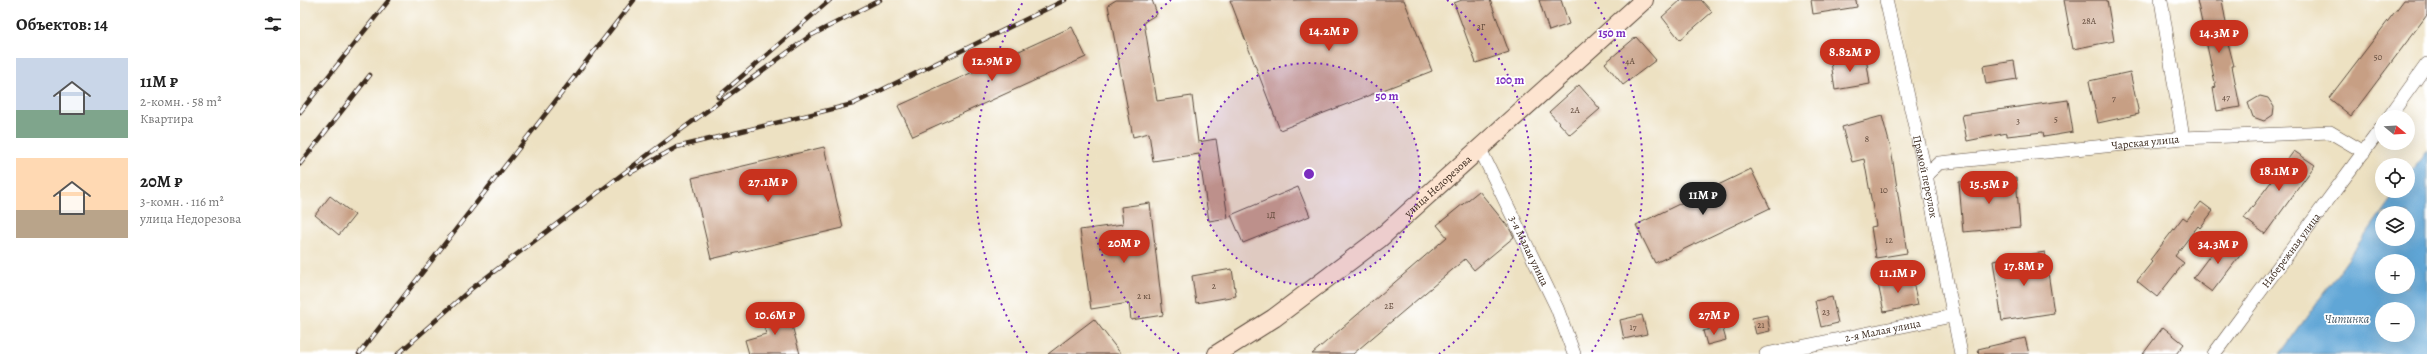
<!DOCTYPE html>
<html lang="ru">
<meta charset="utf-8">
<style>
:root{--surface:#fff;--page:#f2f2f2;--text:#222;--muted:#767676;--accent:#c8321e}
body{margin:0;font-family:Alegreya,serif;background:var(--page);color:var(--text);height:100vh;display:flex;flex-direction:column;font-size:15px;white-space:nowrap}
*{box-sizing:border-box;margin:0}
p{font-size:13px;color:var(--muted)}
.icon{flex:none;width:22px;height:22px;fill:none;stroke:currentColor;stroke-width:2;stroke-linecap:round;stroke-linejoin:round}
.map{position:relative;flex:1;overflow:hidden}
.panel{display:flex;flex-direction:column;background:var(--surface);width:300px}
.panel>*{flex:none}
.needle{width:26px;rotate:108deg}
.fabs{position:absolute;left:2075px;top:110px;display:grid;gap:8px}
.fabs a{display:grid;place-items:center;width:40px;height:40px;border-radius:50%;background:var(--surface);box-shadow:0 4px 16px #0002;font-size:20px}
.price{position:absolute;translate:-50% -34px;padding:0 9px;border-radius:14px;background:var(--accent);color:#fff;font-size:13px;line-height:26px;filter:drop-shadow(0 1px 2px #0008)}
.price::after{content:'';position:absolute;left:50%;top:24px;width:12px;height:9px;margin-left:-6px;background:inherit;clip-path:polygon(0 0,100% 0,50% 100%)}
.price.active{background:#222;color:#fff}
ul{padding:0;list-style:none}
li{display:flex;align-items:center;gap:12px;height:100px;padding:0 16px}
li span{display:grid;place-items:center;flex:none;width:112px;height:80px;border-radius:0px;color:#555}
li>.icon{margin-inline-start:auto}
span .icon{width:48px;height:48px;fill:#fffc;stroke-width:1}
li b{font-size:17px}
h2{display:flex;justify-content:space-between;align-items:center;height:48px;padding:0 16px;font-size:17px}
main{display:flex;flex:1;min-height:0}
.map>svg:first-child{display:block}
.water{fill:#60a6d6;stroke:#4e687a;fill-rule:evenodd}
.building{fill:#c79f84}
.lines{fill:none;stroke-linecap:round;stroke-linejoin:round}
.street-casing{stroke:#564537;stroke-width:14}
.secondary-casing{stroke:#564537;stroke-width:20}
.street{stroke:#fff;stroke-width:13}
.secondary{stroke:#fde4d0;stroke-width:18}
.rail-casing{stroke:#3b2a1e;stroke-width:4.5}
.rail{stroke:#fff;stroke-width:3;stroke-dasharray:9;stroke-linecap:butt}
.ring{fill:none;stroke:#7b2cbf;stroke-width:2;stroke-dasharray:2 4}
.labels{text-anchor:middle;dominant-baseline:central;stroke-width:3.5;stroke-linejoin:round;paint-order:stroke}
.number-label{font-size:9px;fill:#5e4738}
.street-label{font-size:11px;fill:#3b2a1e;stroke:#fff}
.water-label{font-size:12px;font-style:italic;fill:#4a5c68;stroke:#fff}
.centre{fill:#7b2cbf;stroke:#fff;stroke-width:2}
.ring-label{font-size:12px;text-anchor:middle;font-weight:bold;fill:#7b2cbf;stroke:#fff;stroke-width:3.5;stroke-linejoin:round;paint-order:stroke}
</style>
<main>
<section class="panel">
<h2>Объектов: 14<svg class="icon" aria-label="filters" viewBox="0 0 24 24"><path d="M4 7h16M4 17h16"/><circle cx="9" cy="7" r="2"/><circle cx="15" cy="17" r="2"/></svg></h2>
<ul>
<li><span style="background:linear-gradient(#c9d6e8 65%,#7fa58c 0)"><svg class="icon" aria-label="home" viewBox="0 0 24 24"><path d="M3 11l9-7 9 7M6 9v11h12V9"/></svg></span><div><b>11M ₽</b><p>2-комн. · 58 m²</p><p>Квартира</p></div></li>
<li><span style="background:linear-gradient(#ffd9b3 65%,#b9a48a 0)"><svg class="icon" aria-label="home" viewBox="0 0 24 24"><path d="M3 11l9-7 9 7M6 9v11h12V9"/></svg></span><div><b>20M ₽</b><p>3-комн. · 116 m²</p><p>улица Недорезова</p></div></li>
</ul>
</section>
<div class="map">
<svg width="2127" height="354" viewBox="0 0 2127 354">
<rect width="100%" height="100%" fill="#fff"/>
<filter id="ink" filterUnits="userSpaceOnUse"><feTurbulence type="fractalNoise" baseFrequency=".025" numOctaves="2"/><feDisplacementMap in="SourceGraphic" scale="8" xChannelSelector="R" yChannelSelector="G"/><feConvolveMatrix kernelMatrix="1 2 1 2 8 2 1 2 1" color-interpolation-filters="sRGB"/></filter>
<filter id="wash" filterUnits="userSpaceOnUse"><feTurbulence type="fractalNoise" baseFrequency=".012" numOctaves="4" result="noise"/><feDisplacementMap in="SourceGraphic" scale="16" xChannelSelector="R" yChannelSelector="G"/><feGaussianBlur stdDeviation="0.9" result="paint"/><feColorMatrix in="noise" values="0 0 0 0 0 0 0 0 0 0 0 0 0 0 0 0 0 1.4 0 .05"/><feComposite in="paint" operator="in"/></filter>
<g filter="url(#wash)">
<rect width="100%" height="100%" fill="#ede1c2"/>
<!-- water -->
<path class="water" d="M2127 150V354H1980L2097 191H2108V176ZM2082 213H2108V239H2082ZM2082 261H2108V287H2082ZM2082 309H2108V335H2082Z"/>
<g id="blocks">
<!-- building -->
<path class="building" d="M816 0H852L857 14 844 22 857 101 892 96 898 142 916 139 928 218 909 221 899 154 853 161 849 133 833 137 808 5Z
M930 0H1104L1132 71 980 130Z
M1162 0H1190L1209 52 1176 63 1154 3Z
M1239 0H1261L1269 24 1249 31Z
M1381 0H1401L1412 12 1380 40 1362 17Z
M1511 0H1556L1557 7 1513 14Z
M1764 0H1807L1814 41 1773 49Z
M1897 0H1922L1926 23 1923 24 1934 66H1932L1940 107 1917 111 1913 88 1916 87Z
M2104 0H2127V15L2051 116 2029 98Z
M772 27 786 57 613 136 598 106Z
M1336 37 1356 60 1323 85 1305 63Z
M1566 57 1570 84 1535 90 1531 62Z
M1714 61 1717 79 1686 84 1683 66Z
M1830 72 1839 114 1798 123 1789 81Z
M1279 85 1300 109 1270 135 1249 112Z
M1960 96 1968 98 1974 107 1973 115 1964 121 1953 117 1948 103Z
M1768 100 1773 132 1744 137 1743 132 1707 136V133L1667 141 1662 115Z
M1582 116 1591 149 1607 253 1576 258 1571 227 1576 226 1564 159 1552 162 1542 127Z
M524 147 543 228 411 259 392 178Z
M1994 151 2015 165 1965 234 1944 218Z
M1451 169 1470 208 1355 263 1336 225Z
M1716 178 1720 227 1663 232 1659 182Z
M998 187 1010 216 943 243 931 215Z
M1179 191 1209 228 1214 237 1174 270 1165 259 1053 354H1012L1147 237 1137 225Z
M30 196 55 215 39 235 15 215Z
M1901 202 1913 211 1900 228 1898 226 1875 256 1884 263 1857 297 1837 281 1852 262 1850 260 1883 217 1887 220Z
M850 203 863 315 831 320 829 303 791 309 780 230 823 224 821 207Z
M1923 238 1942 253 1912 292 1893 278Z
M1745 252 1754 313 1702 321 1693 261Z
M932 269 936 296 896 303 892 276Z
M1612 277 1618 305 1584 312 1578 284Z
M1532 297 1538 323 1521 327 1515 301Z
M487 308 500 354H449L445 340 466 334 461 316Z
M1342 315 1347 334 1324 339 1320 320Z
M1467 315 1470 331 1456 334 1452 318Z
M794 319 821 354H748Z
M1422 326 1426 340 1407 345 1403 331Z
M1863 327 1884 344 1876 354H1843Z
M1725 338 1729 354H1679L1678 349Z"/>
</g>
</g>
<g filter="url(#ink)">
<use href="#blocks" fill-opacity="0" stroke="#564537" stroke-width="1"/>
<g class="lines">
<!-- street casing -->
<g class="street-casing">
<g id="street">
<path id="s1" d="M1586 0 1626 175 1661 354"/>
<path d="M1861 0 1883 138"/>
<path d="M2089 117 2127 64"/>
<path id="s2" d="M1180 149 1257 308 1274 354"/>
<path id="s3" d="M1626 175 1639 163 1883 138 2030 132 2064 152"/>
<path id="s4" d="M1466 354 1652 316"/>
<path id="s5" d="M1914 354 2082 127"/>
</g>
</g>
<!-- secondary casing -->
<g class="secondary-casing">
<g id="secondary">
<path id="s6" d="M917 354 974 318 1079 239 1344 0"/>
</g>
</g>
<!-- street -->
<use href="#street" class="street"/>
<!-- secondary -->
<use href="#secondary" class="secondary"/>
<!-- rail casing -->
<g class="rail-casing">
<path id="rail" d="M418 97 530 0
M0 112 89 0
M0 164 70 75
M330 173 377 147 553 104 765 0
M59 354 334 0
M98 354 171 289 374 135 510 36 580 0"/>
</g>
<!-- rail -->
<use href="#rail" class="rail"/>
</g>
</g>
<!-- distance rings -->
<circle cx="1009" cy="174" r="111" fill="#7b2cbf" fill-opacity=".12"/>
<g class="ring">
<circle cx="1009" cy="174" r="111"/>
<path d="M879 354A222 222 0 0 1 871 0M1147 0A222 222 0 0 1 1139 354"/>
<path d="M727 353A334 334 0 0 1 723 2M1295 2A334 334 0 0 1 1291 353"/>
</g>
<g class="labels">
<!-- number labels -->
<g class="number-label">
<text x="1789" y="21">28А</text>
<text x="1181" y="27">3Г</text>
<text x="2078" y="57">50</text>
<text x="1330" y="61">4А</text>
<text x="1926" y="97">47</text>
<text x="1814" y="98">7</text>
<text x="1275" y="110">2А</text>
<text x="1756" y="119">5</text>
<text x="1718" y="121">3</text>
<text x="1567" y="139">8</text>
<text x="1584" y="190">10</text>
<text x="971" y="215">1Д</text>
<text x="1589" y="240">12</text>
<text x="914" y="286">2</text>
<text x="844" y="296">2 к1</text>
<text x="1089" y="306">2Б</text>
<text x="1526" y="312">23</text>
<text x="1461" y="325">21</text>
<text x="1333" y="327">17</text>
</g>
<!-- street labels -->
<g class="street-label">
<text stroke="none"><textPath href="#s3" startOffset="225">Чарская улица</textPath></text>
<text stroke="none"><textPath href="#s1" startOffset="181">Прямой переулок</textPath></text>
<text stroke="none"><textPath href="#s6" startOffset="278">улица Недорезова</textPath></text>
<text stroke="none"><textPath href="#s2" startOffset="113">3-я Малая улица</textPath></text>
<text stroke="none"><textPath href="#s5" startOffset="129">Набережная улица</textPath></text>
<text stroke="none"><textPath href="#s4" startOffset="119">2-я Малая улица</textPath></text>
</g>
<!-- water labels -->
<g class="water-label">
<text x="2047" y="319">Читинка</text>
</g>
</g>
<circle cx="1009" cy="174" r="6" class="centre"/>
<g class="ring-label">
<text x="1312" y="37">150 m</text>
<text x="1210" y="84">100 m</text>
<text x="1087" y="100">50 m</text>
</g>
</svg>
<div class="fabs">
<a><svg class="needle" viewBox="-14 -14 28 28"><path d="M0-13l5 13h-10z" fill="#e53935"/><path d="M0 13l5-13h-10z" fill="#767676"/></svg></a>
<a><svg class="icon" aria-label="locate" viewBox="0 0 24 24"><circle cx="12" cy="12" r="6"/><path d="M12 2v4M12 18v4M2 12h4M18 12h4"/></svg></a>
<a><svg class="icon" aria-label="layers" viewBox="0 0 24 24"><path d="M12 4l9 5-9 5-9-5zM3 14l9 5 9-5"/></svg></a>
<a>+</a>
<a>−</a>
</div>
<b class="price" style="left:1029px;top:52px">14.2M ₽</b>
<b class="price" style="left:1919px;top:54px">14.3M ₽</b>
<b class="price" style="left:1550px;top:73px">8.82M ₽</b>
<b class="price" style="left:692px;top:82px">12.9M ₽</b>
<b class="price" style="left:1979px;top:192px">18.1M ₽</b>
<b class="price" style="left:468px;top:203px">27.1M ₽</b>
<b class="price" style="left:1689px;top:205px">15.5M ₽</b>
<b class="price active" style="left:1403px;top:216px">11M ₽</b>
<b class="price" style="left:824px;top:264px">20M ₽</b>
<b class="price" style="left:1918px;top:265px">34.3M ₽</b>
<b class="price" style="left:1724px;top:287px">17.8M ₽</b>
<b class="price" style="left:1598px;top:294px">11.1M ₽</b>
<b class="price" style="left:475px;top:336px">10.6M ₽</b>
<b class="price" style="left:1414px;top:336px">27M ₽</b>
</div>
</main>
